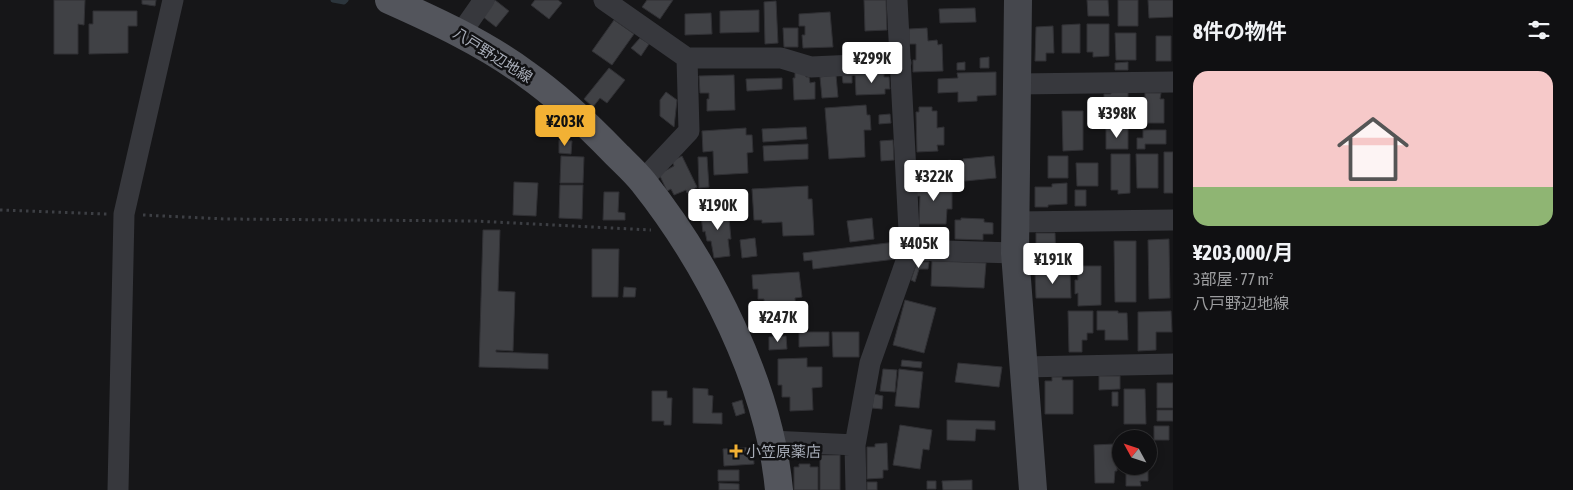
<!DOCTYPE html>
<html lang="ja">
<meta charset="utf-8">
<style>
:root{--surface:#101012;--page:#19191b;--text:#f1f3f6;--muted:#9c9d9f;--line:#303032;--accent:#f2b134}
body{margin:0;font-family:"Asap Condensed","Noto Sans JP",sans-serif;background:var(--page);color:var(--text);height:100vh;display:flex;flex-direction:column;font-size:19px;white-space:nowrap}
*{box-sizing:border-box;margin:0}
p{font-size:16px;color:var(--muted)}
.icon{flex:none;width:28px;height:28px;fill:none;stroke:currentColor;stroke-width:2;stroke-linecap:round;stroke-linejoin:round}
.map{position:relative;flex:1;overflow:hidden}
.drawer{display:flex;flex-direction:column;background:var(--surface);width:400px}
.drawer>*{flex:none}
.needle{width:32px;rotate:310deg}
.tools{position:absolute;left:1112px;top:430px;display:grid;gap:10px}
.tools a{display:grid;place-items:center;width:45px;height:45px;border-radius:50%;background:var(--surface);box-shadow:0 2px 8px #0003,0 0 0 1px var(--line);font-size:25px}
.price{position:absolute;translate:-50% -42px;padding:0 11px;border-radius:5px;background:#fff;color:#222;font-size:16px;line-height:32px;filter:drop-shadow(0 1px 2px #0008)}
.price::after{content:'';position:absolute;left:50%;top:30px;width:15px;height:11px;margin-left:-8px;background:inherit;clip-path:polygon(0 0,100% 0,50% 100%)}
.price.current{background:var(--accent);color:#111}
ul{padding:0;list-style:none}
li{display:grid;align-content:center;gap:10px;height:265px;padding:0 20px}
li span{display:grid;place-items:center;height:155px;border-radius:15px;color:#555}
li>.icon{margin-inline-start:auto}
span .icon{width:90px;height:90px;fill:#fffc;stroke-width:1}
li b{font-size:21px}
h2{display:flex;justify-content:space-between;align-items:center;height:60px;padding:0 20px;font-size:21px}
main{display:flex;flex:1;min-height:0}
.map>svg:first-child{display:block}
.lines{fill:none;stroke-linecap:round;stroke-linejoin:round}
.stream{stroke:#2c353c;stroke-width:5}
.building{fill:#404145;stroke:#303034}
.path{stroke:#3d3f44;stroke-width:3;stroke-dasharray:2.5 4;stroke-linecap:butt}
.street{stroke:#37383d;stroke-width:21}
.secondary{stroke:#45474d;stroke-width:28}
.primary{stroke:#53555c;stroke-width:28}
.poi-dot{fill:#f2b134;stroke:#111113;stroke-width:2}
.labels{text-anchor:middle;dominant-baseline:central;stroke-width:5;stroke-linejoin:round;paint-order:stroke}
.street-label{font-size:15px;fill:#a8adb8;stroke:#111113}
.poi-label{font-size:15px;fill:#a8adb8;stroke:#111113;text-anchor:start}
</style>
<main>
<div class="map">
<svg width="1173" height="490" viewBox="0 0 1173 490">
<rect width="100%" height="100%" fill="#161618"/>
<g class="lines">
<!-- stream -->
<path class="stream" d="M333 0 344 2 346 0"/>
</g>
<!-- building -->
<path class="building" d="M54 0H85L84 25 78 24V54H54Z
M142 0H156L155 6 142 4Z
M495 0 509 11 496 27 482 16Z
M535 0H558L562 3 549 19 531 5Z
M647 0H673L660 19 642 7Z
M864 0H886L887 30 865 31Z
M1087 0H1108L1109 16H1088Z
M1118 0H1138V26H1118Z
M1148 0H1173V17L1149 18Z
M776 1 778 43 765 44 764 2Z
M975 8 976 22 940 23 939 9Z
M759 10V32L720 33V11Z
M93 11H137V26H128V53L89 54V24H93Z
M830 12 833 47 803 48 802 35H805V26H799V14Z
M711 13 712 34 685 35V14Z
M614 20 634 34 612 65 592 51Z
M1080 24V53H1062V25Z
M1087 24H1109V56L1093 57V52H1087Z
M1053 26 1054 53H1046V61H1035L1036 27Z
M783 28H798V47H784Z
M927 28 928 41 937 40 938 45 942 44 943 71 913 72V60H916V44H909V29Z
M1115 33H1136V60H1116Z
M1156 36H1171V61H1156Z
M640 38 649 44 641 56 631 48Z
M989 57V68H980V58Z
M965 62V70H957V63Z
M1128 62V70H1115V63Z
M609 68 625 80 607 103 600 98 593 107 584 99Z
M795 72H805L806 77H809L810 83 815 82V99L794 100 793 78H795Z
M884 72V77H889L890 89H885V94L856 95 855 74Z
M996 72V95L977 96V101L958 102V92L938 93V79L958 78 957 73Z
M852 74V83H843L842 75Z
M734 75 735 110 707 111V99H709V93H700L699 76Z
M836 75 838 97 822 98 820 77Z
M782 78V89L747 91 746 79Z
M1128 88V105H1124V125H1104V94H1111V89Z
M666 92 677 100 674 127 660 116V100Z
M1145 93H1161L1160 99H1164V123H1145Z
M866 105 867 115H870L871 130H864L865 157 829 159 825 108Z
M919 107H932V111H937V128L944 127V145H937L938 151 917 152 916 112H919Z
M1062 111H1083V150L1063 151Z
M890 114 891 123 879 124V115Z
M806 127 807 139 763 142 762 129Z
M746 128V135H752L753 152 747 153 748 173 714 175 713 151 703 152 702 131Z
M1128 128V149H1106V129Z
M1143 130H1166V144H1145V149H1137V138H1143Z
M559 140 572 141 571 154 559 153Z
M893 140 894 160 881 161 880 141Z
M808 144V159L764 161 763 146Z
M1164 152H1173V193H1164Z
M1111 154H1130V193L1118 194V190H1111Z
M1136 154H1158V188H1137Z
M561 156 584 157 583 183H560Z
M682 156 697 187 687 193 686 190 674 195 671 189 667 191 659 174 674 166 672 161Z
M994 156 996 178 965 181 963 159Z
M1048 156H1068V178H1048Z
M698 157H707L709 187 699 188Z
M951 160V170L934 172V162Z
M1076 163H1098V186H1077Z
M917 181H934V185H952V209H947L946 224H919L920 196H916Z
M514 182 538 183 536 216 513 215Z
M1067 183V204L1048 205V207H1035V187H1052V184Z
M560 185H583L582 219 559 218Z
M808 186V199H812L814 235 783 236 782 222 762 223V220H754L752 189Z
M1075 190H1086V206H1075Z
M604 192H619L618 212 625 213V220H603Z
M728 208 731 239H728L730 256 714 258 711 241H707L705 231 703 232 701 216 708 215V211Z
M872 218 874 239 850 242 847 221Z
M961 218 984 219V222L993 223V234H983V240L955 239V220H961Z
M483 230H500L498 291 515 292 513 351 496 350V352L548 354V369L479 367Z
M1036 233H1055L1056 261H1036Z
M755 238 757 256 742 258 740 240Z
M1169 239 1170 298 1149 299 1148 240Z
M1114 241H1136V302H1115Z
M896 242V259L813 269 812 260 804 261 803 253Z
M592 249H619L618 297H592Z
M932 261 986 263 984 288 931 286Z
M917 262H929L928 269H919L915 282 911 280Z
M1077 266H1101V305L1078 306V293L1075 294V280H1078Z
M799 272 802 297 795 298 796 321 765 322 764 299H758V289H753L752 275Z
M1070 272 1071 298H1036L1035 273Z
M624 287 636 288 635 297H623Z
M905 300 936 308 924 353 893 345Z
M1068 311H1093V333H1087V340H1082V352H1069Z
M1097 311H1118V313H1127L1128 340H1105V330H1097Z
M1171 311 1172 332H1156V350L1138 351V312Z
M799 332H829V346L799 347Z
M832 332H859V357H833Z
M786 336 787 349 769 350V337Z
M807 358V367H822V387L812 388 813 410 790 411V397H782V385H778V359Z
M902 360 922 362 921 368 901 366Z
M958 363 1002 367 999 387 955 382Z
M883 369 897 370 895 392 880 391Z
M899 369 923 372 919 408 895 406Z
M1099 376H1120V389L1099 390Z
M1052 377H1062V380H1073V414H1045V381H1052Z
M1157 383H1173V408H1157Z
M693 388 708 389V395L713 396 712 413H722V424L693 423Z
M1124 389H1145L1146 424H1124Z
M652 391H667V398H672L671 425H664V421H652Z
M1112 392H1118V406H1112Z
M874 394 883 396 882 409 872 408Z
M742 400 745 413 736 416 732 403Z
M1157 410H1173V421H1157Z
M947 420 995 421V430L976 429 975 441 947 440Z
M900 425 932 430 929 450 923 449 920 469 893 465Z
M1154 426H1169V440H1154Z
M887 443 888 470H883V478L867 479V447H875V444Z
M1114 444V449H1117V471H1115L1114 483H1095L1094 445Z
M753 447 754 464 724 466 723 449Z
M820 455H840V490H820Z
M799 464H810V467H818V490H794V467H799Z
M1126 466H1148V481H1140L1141 486H1126Z
M718 470H739V481H718Z
M972 480V490H943L942 481Z
M927 481H936V489H927Z
M867 482H877V490H867Z
M719 483 739 484V490H719Z"/>
<g class="lines">
<!-- path -->
<path class="path" d="M0 210 107 214
M143 215 225 219 475 221 651 230"/>
<!-- street -->
<path class="street" d="M604 0 687 58H781L811 67 901 63
M461 33 484 0
M1017 84 1173 82
M642 181 689 131 687 58
M1016 222 1173 220
M910 250 1015 253
M1023 367 1173 364
M771 441 855 445
M118 490 124 214 173 0
M856 490 855 445 870 363 910 250 897 0"/>
<!-- secondary -->
<path class="secondary" d="M1018 0 1015 253 1033 490"/>
<!-- primary -->
<path class="primary" d="M389 0C436 21 484 43 526 74 559 97 588 125 616 154 625 163 635 172 643 182 709 265 769 383 779 490"/>
</g>
<!-- markers -->
<path class="poi-dot" d="M733.5 443.5h5v5h5v5h-5v5h-5v-5h-5v-5h5z"/>
<g class="labels">
<!-- street labels -->
<g class="street-label">
<text transform="translate(493 55) rotate(32)">八戸野辺地線</text>
</g>
<!-- poi labels -->
<g class="poi-label">
<text x="746" y="451">小笠原薬店</text>
</g>
</g>
</svg>
<div class="tools">
<a><svg class="needle" viewBox="-14 -14 28 28"><path d="M0-13l5 13h-10z" fill="#e53935"/><path d="M0 13l5-13h-10z" fill="#9c9d9f"/></svg></a>
</div>
<b class="price" style="left:872px;top:84px">¥299K</b>
<b class="price" style="left:1117px;top:139px">¥398K</b>
<b class="price current" style="left:565px;top:147px">¥203K</b>
<b class="price" style="left:934px;top:202px">¥322K</b>
<b class="price" style="left:718px;top:231px">¥190K</b>
<b class="price" style="left:919px;top:269px">¥405K</b>
<b class="price" style="left:1053px;top:285px">¥191K</b>
<b class="price" style="left:778px;top:343px">¥247K</b>
</div>
<section class="drawer">
<h2>8件の物件<svg class="icon" aria-label="filters" viewBox="0 0 24 24"><path d="M4 7h16M4 17h16"/><circle cx="9" cy="7" r="2"/><circle cx="15" cy="17" r="2"/></svg></h2>
<ul>
<li><span style="background:linear-gradient(#f6c9c9 75%,#8fb573 0)"><svg class="icon" aria-label="home" viewBox="0 0 24 24"><path d="M3 11l9-7 9 7M6 9v11h12V9"/></svg></span><div><b>¥203,000/月</b><p>3部屋 · 77 m²</p><p>八戸野辺地線</p></div></li>
</ul>
</section>
</main>
